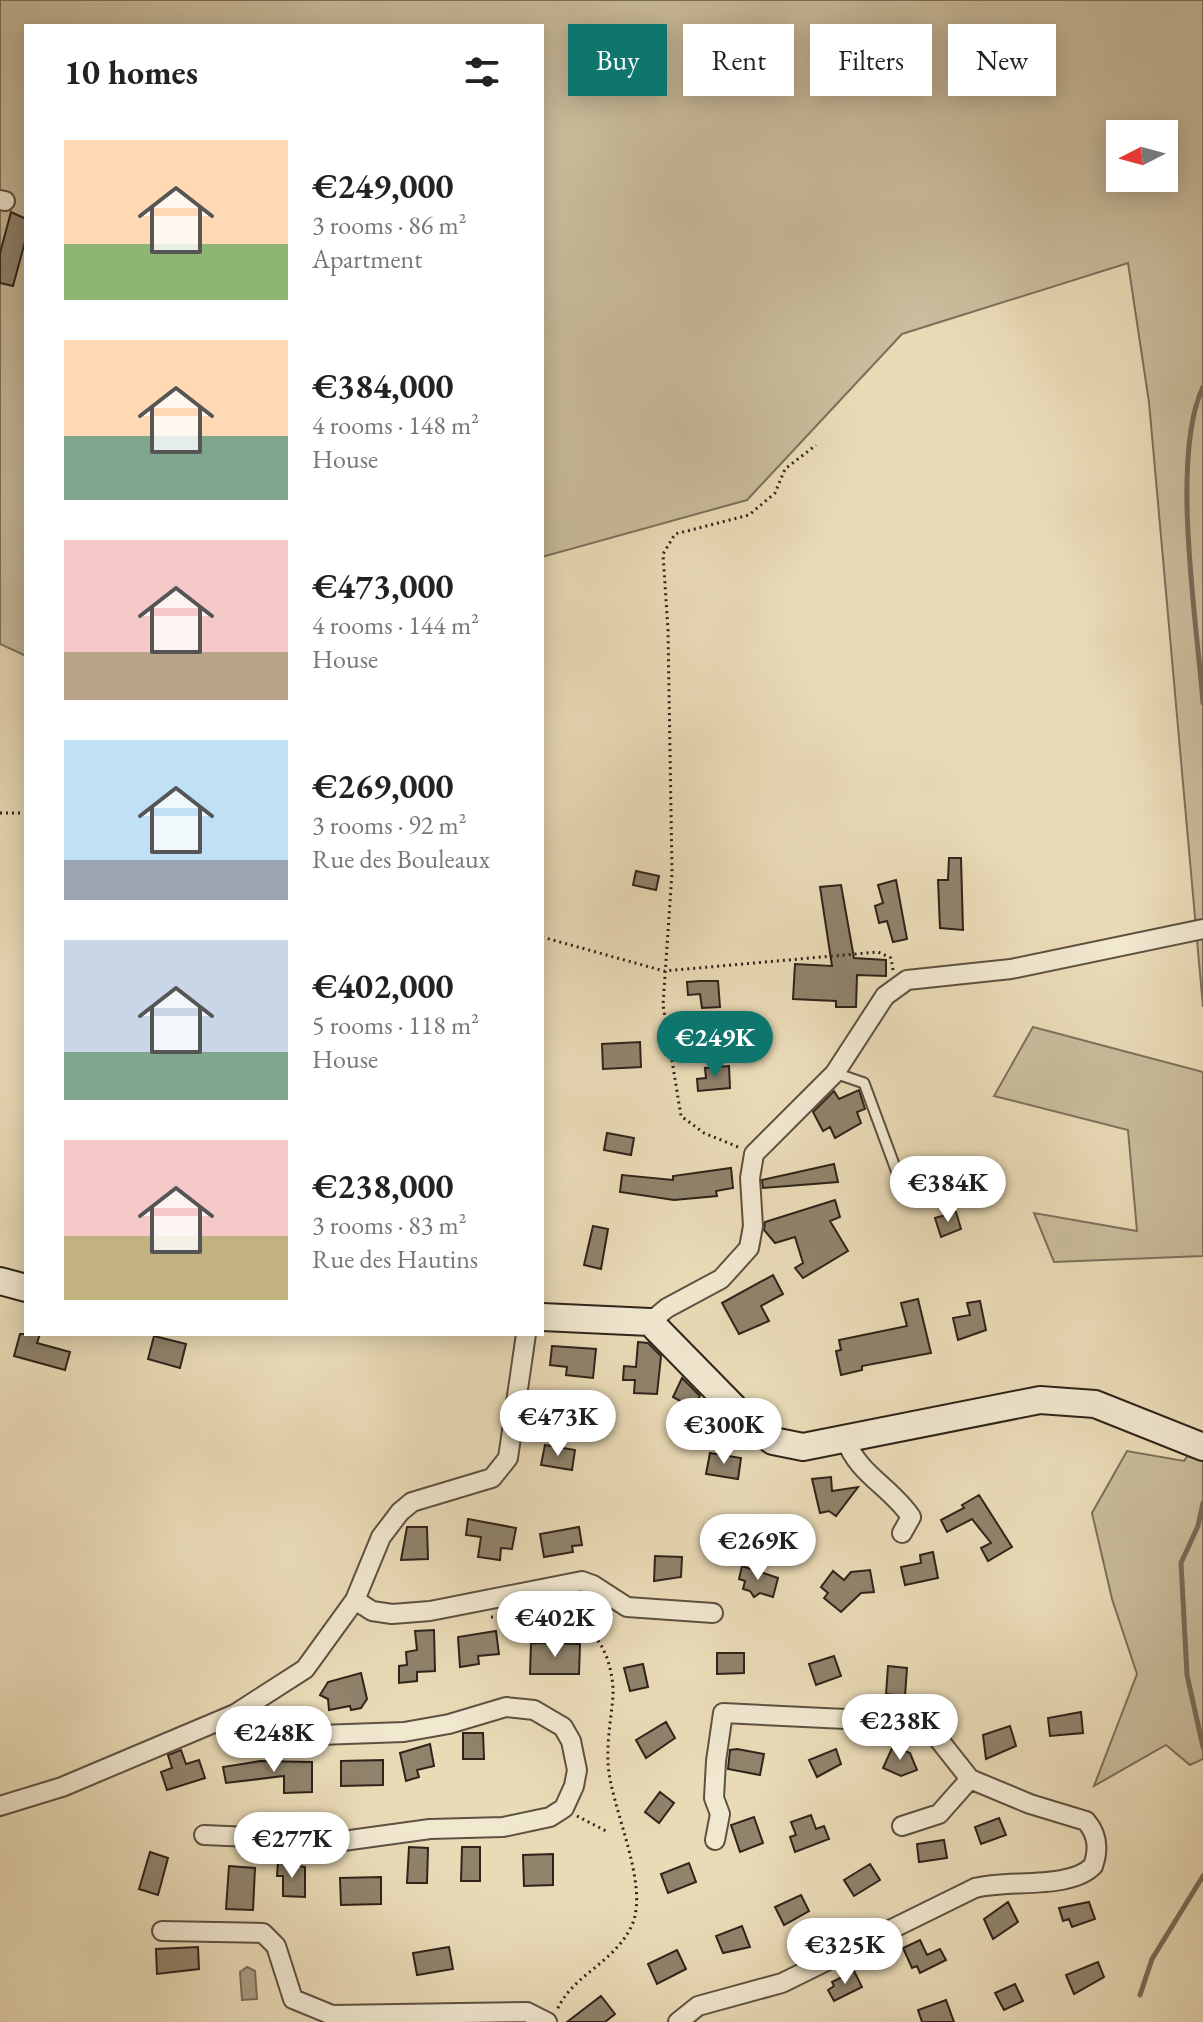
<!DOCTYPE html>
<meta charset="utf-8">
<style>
:root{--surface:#fff;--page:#f2f2f2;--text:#222;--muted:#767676;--accent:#0f766e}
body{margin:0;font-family:"EB Garamond",serif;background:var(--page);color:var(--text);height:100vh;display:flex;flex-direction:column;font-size:30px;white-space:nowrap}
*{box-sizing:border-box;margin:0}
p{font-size:26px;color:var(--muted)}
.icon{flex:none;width:44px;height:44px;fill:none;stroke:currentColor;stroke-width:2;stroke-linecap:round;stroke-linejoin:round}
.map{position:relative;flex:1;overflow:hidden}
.side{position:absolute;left:24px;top:24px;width:520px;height:1312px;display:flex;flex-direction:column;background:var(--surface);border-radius:0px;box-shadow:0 4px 20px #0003}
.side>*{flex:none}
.top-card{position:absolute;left:568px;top:24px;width:514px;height:72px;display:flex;gap:16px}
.needle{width:52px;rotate:264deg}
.controls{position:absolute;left:1106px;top:120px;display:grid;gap:16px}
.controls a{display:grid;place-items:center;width:72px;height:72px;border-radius:0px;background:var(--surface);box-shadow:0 4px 20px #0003;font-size:40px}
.price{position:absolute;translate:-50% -68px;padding:0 18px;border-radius:28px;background:#fff;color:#222;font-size:26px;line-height:52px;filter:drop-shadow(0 2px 4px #0008)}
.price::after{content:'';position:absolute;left:50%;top:48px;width:24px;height:18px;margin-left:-12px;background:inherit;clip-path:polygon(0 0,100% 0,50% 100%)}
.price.current{background:var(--accent);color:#fff}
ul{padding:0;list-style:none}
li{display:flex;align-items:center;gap:24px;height:200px;padding:0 40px}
li span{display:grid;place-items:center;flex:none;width:224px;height:160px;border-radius:0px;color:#555}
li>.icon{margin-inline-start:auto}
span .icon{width:96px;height:96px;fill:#fffc;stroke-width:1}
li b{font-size:34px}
h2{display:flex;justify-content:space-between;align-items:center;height:96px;padding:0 40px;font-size:34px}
.tag{padding:0 28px;border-radius:0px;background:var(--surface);box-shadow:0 4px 20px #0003;font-size:28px;line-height:72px}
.tag.current{background:var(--accent);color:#fff}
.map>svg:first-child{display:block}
.green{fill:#cabc9c;stroke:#7c705b;stroke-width:2;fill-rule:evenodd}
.water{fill:#aa9c82;stroke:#796c58;stroke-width:2}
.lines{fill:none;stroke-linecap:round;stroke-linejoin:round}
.stream{stroke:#796c58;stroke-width:5}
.building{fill:#90836c;stroke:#2f231a;stroke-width:2}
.lane-casing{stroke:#5e5141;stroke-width:13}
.street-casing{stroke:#5e5141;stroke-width:22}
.secondary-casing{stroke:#2f231a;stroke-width:30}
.path{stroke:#2f231a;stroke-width:3;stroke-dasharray:2 4;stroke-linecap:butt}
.lane{stroke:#f1e8d0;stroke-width:9}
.street{stroke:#f1e8d0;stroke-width:18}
.secondary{stroke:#f1e8d0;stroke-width:26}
</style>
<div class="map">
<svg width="1203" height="2022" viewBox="0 0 1203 2022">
<rect width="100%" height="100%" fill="#eadbb7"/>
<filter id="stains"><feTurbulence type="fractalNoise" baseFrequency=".0025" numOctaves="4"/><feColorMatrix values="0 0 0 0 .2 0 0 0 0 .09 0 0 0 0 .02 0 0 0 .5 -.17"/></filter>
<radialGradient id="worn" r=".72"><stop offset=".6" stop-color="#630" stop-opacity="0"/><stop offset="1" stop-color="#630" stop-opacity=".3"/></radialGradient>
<!-- green -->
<path class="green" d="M0 0H1203V1007L1149 402 1128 263 902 334 747 500 542 557V26H26V656L0 644ZM1120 134H1164V178H1120Z
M1033 1027 1203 1072V1256L1054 1262 1034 1213 1137 1231 1128 1130 994 1096Z
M1203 1434V1759L1190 1765 1166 1745 1094 1786 1137 1674 1112 1599 1092 1513 1127 1451 1184 1461Z"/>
<!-- water -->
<path class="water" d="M247 1967 255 1971 257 1999 242 2000 240 1972Z"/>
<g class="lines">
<!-- stream -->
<path class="stream" d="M1203 387C1170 456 1197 623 1203 703
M1203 1503 1198 1526 1181 1563 1187 1675 1203 1747
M1140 1995 1152 1959 1203 1876"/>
</g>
<!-- building -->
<path class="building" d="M11 212 26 219V238L13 286 0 283V253Z
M949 858H961L963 930 940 928 938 880H948Z
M636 871 659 876 656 890 633 885Z
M896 880 907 939 893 942 887 921 879 923 875 906 883 903 878 885Z
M841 885 854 958 886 960V976L857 975 856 1007H836V1001L793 999 795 964 832 966 820 887Z
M700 981H718L720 1007 702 1008 700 994 688 995 687 982Z
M640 1042 641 1067 603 1069 602 1044Z
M729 1066 730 1088 698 1091 697 1079 706 1078 705 1068Z
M859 1090 865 1109 857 1112 861 1123 835 1138 830 1127 823 1131 813 1112 834 1091 839 1099Z
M607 1133 634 1138 631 1155 604 1150Z
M834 1164 838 1182 763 1188 762 1180Z
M731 1168 733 1188 716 1191 717 1196 674 1200 620 1192 622 1175 673 1180V1176Z
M835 1200 840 1217 830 1221 848 1251 803 1278 795 1268 803 1263 795 1237 775 1243 764 1230 765 1222Z
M956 1212 961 1229 941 1237 935 1218Z
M593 1226 608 1229 601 1269 584 1265Z
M773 1275 783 1294 761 1306 769 1321 739 1334 722 1303Z
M918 1299 931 1353 862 1366V1370L841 1375 836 1351 841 1350 839 1340 907 1326 901 1303Z
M980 1301 986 1330 958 1340 953 1318 970 1315 967 1303Z
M20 1334H40L37 1343 70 1352 65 1370 14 1356Z
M154 1336 186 1344 180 1368 148 1359Z
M638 1342 648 1343 661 1356 657 1394 634 1393 635 1380H623L624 1366 636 1367Z
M552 1346 596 1349 593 1378 566 1375 567 1367 550 1365Z
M682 1378 700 1396 693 1408 673 1397Z
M587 1394 601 1414 559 1442 535 1409 554 1395 562 1410Z
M545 1445 575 1450 572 1470 541 1465Z
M710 1453 741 1458 738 1479 706 1474Z
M831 1477 832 1491 858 1487 836 1516 829 1511 820 1513 812 1479Z
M979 1495 1012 1547 988 1561 981 1548 991 1543 972 1519 947 1532 941 1520 964 1508 962 1505Z
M468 1519 516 1528 512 1549 501 1548 500 1560 478 1557 481 1537 466 1535Z
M407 1527H427L428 1559 401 1560Z
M579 1527 582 1545 572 1546 573 1552 544 1557 540 1534Z
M933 1552 938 1578 905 1585 901 1567 921 1563 920 1555Z
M655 1556 682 1557 681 1577 654 1581Z
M742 1566 778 1578 773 1597 760 1593 754 1597 750 1591 743 1589 745 1581 739 1579Z
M870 1570 874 1592 861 1593 841 1612 824 1598 828 1593 821 1587 833 1571 844 1580 851 1572Z
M434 1630 435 1671 417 1672V1681L399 1683V1666L407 1665 406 1652 417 1650 415 1631Z
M496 1631 499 1654 478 1656 479 1664 460 1667 458 1637Z
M531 1643 580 1644 579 1674H530Z
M717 1653H744V1673L717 1674Z
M834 1656 841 1676 816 1685 809 1664Z
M643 1664 648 1687 630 1691 624 1668Z
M888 1666 907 1668 905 1696 886 1694Z
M361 1673 367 1699 361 1708 351 1710 350 1706 329 1710 328 1699 320 1695 328 1682Z
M1081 1712 1083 1733 1050 1736 1048 1718Z
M666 1722 675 1738 646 1758 636 1740Z
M1010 1726 1016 1746 986 1759 983 1735Z
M463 1733H483L484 1759H463Z
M430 1744 434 1766 417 1770 419 1777 406 1781 400 1753Z
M893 1746 910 1753 917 1770 901 1776 883 1768Z
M737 1749 764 1754 760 1775 728 1769 730 1750Z
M836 1749 841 1764 817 1777 809 1760Z
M181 1750 186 1764 199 1760 205 1778 167 1790 161 1772 172 1768 168 1755Z
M383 1760V1785L341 1786V1761Z
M260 1761 312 1762V1792L284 1793V1776L226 1783 223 1767Z
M660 1792 674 1803 659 1823 645 1812Z
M811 1815 816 1829 824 1826 829 1839 795 1852 790 1837 796 1835 791 1822Z
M754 1817 763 1843 740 1852 731 1825Z
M999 1818 1006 1835 981 1844 975 1827Z
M944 1840 947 1858 919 1862 917 1844Z
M409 1847 428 1848 427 1883H407Z
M462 1847H480V1881H461Z
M150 1852 168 1858 158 1895 139 1889Z
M553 1854V1885L524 1886 523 1855Z
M278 1862 305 1867V1897L283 1896V1876H277Z
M689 1863 696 1882 668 1893 661 1874Z
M870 1864 880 1880 854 1896 844 1880Z
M229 1866 255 1868 253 1910 226 1909Z
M381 1877V1904L341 1905 340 1878Z
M801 1895 809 1911 784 1925 775 1907Z
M1008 1902 1018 1922 993 1939 984 1919Z
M1089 1902 1095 1919 1072 1927 1069 1919 1063 1921 1059 1908Z
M742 1926 750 1947 723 1953 716 1936Z
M920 1940 927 1955 940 1949 946 1960 920 1973 917 1966 912 1968 903 1948Z
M198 1947 199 1969 157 1974 156 1949Z
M449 1947 453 1969 417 1975 413 1953Z
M677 1950 686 1969 657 1984 648 1964Z
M1098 1962 1104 1977 1074 1994 1066 1975Z
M854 1971 862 1987 834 2001 828 1990 834 1986 832 1982Z
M1015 1984 1023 2001 1004 2010 995 1993Z
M601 1996 615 2014 605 2022H567Z
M946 2000 954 2022H922L918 2010Z"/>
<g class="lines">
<!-- lane casing -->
<g class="lane-casing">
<path id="lane" d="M835 1073 864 1083 902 1186"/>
</g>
<!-- street casing -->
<g class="street-casing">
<path id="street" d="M0 200 5 201
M650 1322 667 1308 721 1279 749 1248 753 1226 750 1178 754 1154 835 1073 885 996 907 980 1011 969 1203 929
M846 1440C857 1473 892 1488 911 1517L902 1533
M355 1600 372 1611 392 1614 430 1611 582 1581 593 1585 627 1607 713 1613
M0 1806 62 1787 235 1714 305 1669 355 1600 381 1537 400 1512 412 1502 492 1478 508 1458 526 1334
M902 1826 939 1814 970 1779
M204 1835 343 1841 430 1829 503 1827 550 1817 564 1808 574 1786 577 1770 571 1741 563 1727 534 1710 506 1707 449 1724 404 1732 319 1735 258 1744 247 1738 235 1714
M162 1931 263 1933 276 1946 293 1999 332 2015 527 2012 547 2022
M678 2022 698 2006 782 1983 975 1888C1009 1879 1069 1890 1093 1866 1099 1849 1098 1835 1086 1821L1030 1804 970 1779 936 1736 908 1722 723 1713 716 1761 714 1798 720 1814 715 1840"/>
</g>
<!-- secondary casing -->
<g class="secondary-casing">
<path id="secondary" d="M0 1281 26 1288
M542 1317 650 1322 750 1424 773 1441 803 1447 1040 1400 1095 1404 1203 1447"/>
</g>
<!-- path -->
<path class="path" d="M0 813H26
M542 937 664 971 878 952 891 958 893 970
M738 1147 704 1133 681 1116 663 1005 672 873 668 630 663 554 675 534 749 515 775 493 785 469 816 445
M491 1617C523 1617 567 1610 592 1634 607 1647 614 1677 613 1696 611 1718 607 1741 608 1763 610 1806 650 1884 632 1925 615 1963 573 1974 557 2010
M577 1816 606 1831"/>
<!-- lane -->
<use href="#lane" class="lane"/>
<!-- street -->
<use href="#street" class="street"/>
<!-- secondary -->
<use href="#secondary" class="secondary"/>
</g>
<rect width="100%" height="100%" filter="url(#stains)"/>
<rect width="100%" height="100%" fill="url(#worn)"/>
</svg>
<div class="controls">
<a><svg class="needle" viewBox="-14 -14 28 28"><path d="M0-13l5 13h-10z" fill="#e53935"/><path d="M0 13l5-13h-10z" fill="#767676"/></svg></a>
</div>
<b class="price current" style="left:715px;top:1079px">€249K</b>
<b class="price" style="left:948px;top:1224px">€384K</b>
<b class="price" style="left:558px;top:1458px">€473K</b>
<b class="price" style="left:724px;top:1466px">€300K</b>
<b class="price" style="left:758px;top:1582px">€269K</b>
<b class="price" style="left:555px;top:1659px">€402K</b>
<b class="price" style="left:900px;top:1762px">€238K</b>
<b class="price" style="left:274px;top:1774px">€248K</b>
<b class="price" style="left:292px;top:1880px">€277K</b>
<b class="price" style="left:845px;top:1986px">€325K</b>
<div class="top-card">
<a class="tag current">Buy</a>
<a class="tag">Rent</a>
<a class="tag">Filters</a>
<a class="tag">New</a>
</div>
<section class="side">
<h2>10 homes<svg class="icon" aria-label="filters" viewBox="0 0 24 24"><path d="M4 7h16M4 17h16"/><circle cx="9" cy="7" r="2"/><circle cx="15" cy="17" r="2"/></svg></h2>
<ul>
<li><span style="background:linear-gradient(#ffd9b3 65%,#8fb573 0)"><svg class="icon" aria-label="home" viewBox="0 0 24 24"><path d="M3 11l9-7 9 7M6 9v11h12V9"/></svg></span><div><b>€249,000</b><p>3 rooms · 86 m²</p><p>Apartment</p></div></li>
<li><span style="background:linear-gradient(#ffd9b3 60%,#7fa58c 0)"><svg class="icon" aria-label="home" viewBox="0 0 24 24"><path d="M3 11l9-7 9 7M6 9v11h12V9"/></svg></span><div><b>€384,000</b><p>4 rooms · 148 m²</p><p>House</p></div></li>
<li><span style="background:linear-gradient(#f6c9c9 70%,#b9a48a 0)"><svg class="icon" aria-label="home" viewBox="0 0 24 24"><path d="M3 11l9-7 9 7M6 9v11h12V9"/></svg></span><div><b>€473,000</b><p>4 rooms · 144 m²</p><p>House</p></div></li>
<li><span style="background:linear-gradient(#bfe0f5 75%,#9aa5b1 0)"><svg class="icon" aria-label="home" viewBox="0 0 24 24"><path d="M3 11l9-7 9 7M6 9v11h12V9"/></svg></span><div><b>€269,000</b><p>3 rooms · 92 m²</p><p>Rue des Bouleaux</p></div></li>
<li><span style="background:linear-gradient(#c9d6e8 70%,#7fa58c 0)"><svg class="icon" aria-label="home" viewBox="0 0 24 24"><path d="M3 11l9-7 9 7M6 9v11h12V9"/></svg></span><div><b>€402,000</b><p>5 rooms · 118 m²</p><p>House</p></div></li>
<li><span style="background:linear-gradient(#f6c9c9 60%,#c2b280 0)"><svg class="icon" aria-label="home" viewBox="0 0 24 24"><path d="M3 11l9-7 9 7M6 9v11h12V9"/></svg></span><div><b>€238,000</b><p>3 rooms · 83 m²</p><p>Rue des Hautins</p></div></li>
</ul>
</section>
</div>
